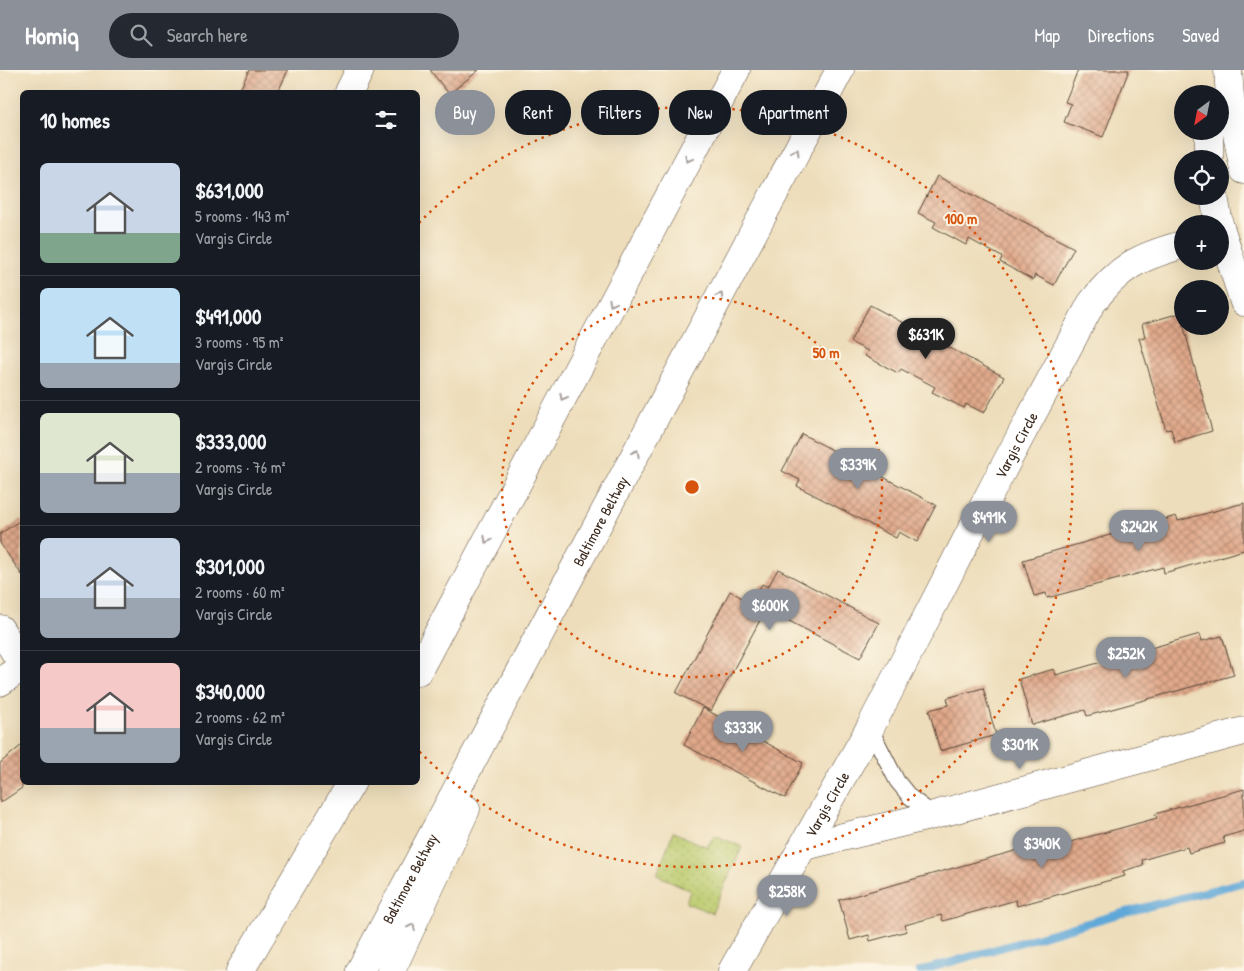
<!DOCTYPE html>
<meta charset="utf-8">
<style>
:root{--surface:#171b24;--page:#242831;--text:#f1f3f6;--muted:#9ea1a6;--line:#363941;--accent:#8c9099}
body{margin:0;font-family:"Patrick Hand",sans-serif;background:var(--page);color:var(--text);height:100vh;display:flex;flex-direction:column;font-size:19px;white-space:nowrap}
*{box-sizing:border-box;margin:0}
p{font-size:16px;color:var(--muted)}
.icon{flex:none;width:28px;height:28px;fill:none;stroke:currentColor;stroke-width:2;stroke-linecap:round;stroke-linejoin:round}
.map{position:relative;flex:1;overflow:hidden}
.details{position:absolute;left:20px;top:20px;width:400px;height:695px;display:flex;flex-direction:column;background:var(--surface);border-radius:8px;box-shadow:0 5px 20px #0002}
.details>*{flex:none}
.banner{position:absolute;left:435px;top:20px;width:475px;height:45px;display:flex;gap:10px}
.needle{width:32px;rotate:212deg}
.fabs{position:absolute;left:1174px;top:15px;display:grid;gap:10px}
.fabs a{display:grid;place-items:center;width:55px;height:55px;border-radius:50%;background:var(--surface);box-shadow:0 5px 20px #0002;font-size:25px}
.price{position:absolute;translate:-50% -42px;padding:0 11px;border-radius:18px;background:var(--accent);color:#fff;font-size:16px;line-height:32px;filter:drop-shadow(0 1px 2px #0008)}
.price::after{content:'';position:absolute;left:50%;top:30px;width:15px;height:11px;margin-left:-8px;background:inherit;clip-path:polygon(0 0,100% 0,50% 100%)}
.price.current{background:#222;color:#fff}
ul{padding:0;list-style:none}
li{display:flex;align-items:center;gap:15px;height:125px;padding:0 20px}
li+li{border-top:1px solid var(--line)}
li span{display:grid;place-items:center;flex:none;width:140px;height:100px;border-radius:8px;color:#555}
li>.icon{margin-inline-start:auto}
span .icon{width:60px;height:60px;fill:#fffc;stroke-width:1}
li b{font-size:21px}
h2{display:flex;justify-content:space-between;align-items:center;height:60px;padding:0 20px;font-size:21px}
.tag{padding:0 18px;border-radius:22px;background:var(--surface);box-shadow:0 5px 20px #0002;font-size:18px;line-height:45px}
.tag.current{background:var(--accent);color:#fff}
header{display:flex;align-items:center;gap:30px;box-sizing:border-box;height:70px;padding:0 25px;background:var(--accent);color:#fff}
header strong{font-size:24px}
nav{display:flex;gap:28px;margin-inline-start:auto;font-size:18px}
.search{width:350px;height:45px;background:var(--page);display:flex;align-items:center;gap:12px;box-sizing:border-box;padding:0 18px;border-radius:28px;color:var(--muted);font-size:19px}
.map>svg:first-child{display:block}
.park{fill:url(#park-dots);stroke:#7c7a46}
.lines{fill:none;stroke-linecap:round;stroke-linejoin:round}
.stream{stroke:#61a8d8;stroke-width:8}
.building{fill:url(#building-cross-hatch)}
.service-casing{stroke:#564535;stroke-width:17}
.minor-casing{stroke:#564535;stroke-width:29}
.motorway-casing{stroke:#564535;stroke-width:29}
.service{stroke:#fff;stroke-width:15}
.minor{stroke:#fff;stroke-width:28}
.motorway{stroke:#fff;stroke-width:28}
.oneway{stroke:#a79f9a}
.ring{fill:none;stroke:#d7540e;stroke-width:2.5;stroke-dasharray:2.5 5}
.labels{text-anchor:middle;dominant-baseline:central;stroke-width:4;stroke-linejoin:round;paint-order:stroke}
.street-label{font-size:15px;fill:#3b2a1e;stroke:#fcf5e5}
.centre{fill:#d7540e;stroke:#fcf5e5;stroke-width:2.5}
.ring-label{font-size:15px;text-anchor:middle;font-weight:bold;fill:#d7540e;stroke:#fcf5e5;stroke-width:4;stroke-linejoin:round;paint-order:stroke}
</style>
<header>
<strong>Homiq</strong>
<div class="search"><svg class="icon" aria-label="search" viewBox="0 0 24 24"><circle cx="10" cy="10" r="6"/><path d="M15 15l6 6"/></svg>Search here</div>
<nav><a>Map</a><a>Directions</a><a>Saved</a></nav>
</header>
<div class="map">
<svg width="1244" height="901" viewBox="0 0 1244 901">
<defs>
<pattern id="park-dots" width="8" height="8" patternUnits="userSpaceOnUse" patternTransform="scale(1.25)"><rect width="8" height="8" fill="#bccb6e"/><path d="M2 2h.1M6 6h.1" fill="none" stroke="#a2ae5f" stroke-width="1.8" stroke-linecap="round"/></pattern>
<pattern id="building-cross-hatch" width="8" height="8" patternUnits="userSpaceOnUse" patternTransform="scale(1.25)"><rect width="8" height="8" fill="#e1a98b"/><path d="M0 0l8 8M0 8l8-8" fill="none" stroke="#b88a71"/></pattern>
</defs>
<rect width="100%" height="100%" fill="#fcf5e5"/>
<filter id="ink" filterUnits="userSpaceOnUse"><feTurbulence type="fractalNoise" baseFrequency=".02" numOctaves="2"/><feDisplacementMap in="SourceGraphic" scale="10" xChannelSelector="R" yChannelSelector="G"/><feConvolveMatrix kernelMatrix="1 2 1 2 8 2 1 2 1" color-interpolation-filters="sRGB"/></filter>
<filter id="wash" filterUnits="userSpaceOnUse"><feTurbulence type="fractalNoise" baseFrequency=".0096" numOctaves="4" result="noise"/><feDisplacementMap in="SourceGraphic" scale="20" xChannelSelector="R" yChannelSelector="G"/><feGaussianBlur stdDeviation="1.12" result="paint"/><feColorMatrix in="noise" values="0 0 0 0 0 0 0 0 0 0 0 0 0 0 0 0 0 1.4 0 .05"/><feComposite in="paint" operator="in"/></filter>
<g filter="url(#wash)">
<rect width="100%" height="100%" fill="#edddba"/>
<!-- park -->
<path class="park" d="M673 762 707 777 715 765 742 777 712 843 686 833 690 820 657 805Z"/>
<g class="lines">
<!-- stream -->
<path class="stream" d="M920 901 1119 844 1244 812"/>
</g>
<g id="blocks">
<!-- building -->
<path class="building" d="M249 0H288L278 22H239Z
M430 0H479L449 24Z
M1078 0H1129L1103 67 1064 52 1071 34 1065 32Z
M937 106 1074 178 1054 215 1035 205 1033 210 1000 192 1002 187 969 169 966 175 933 157 936 152 918 143Z
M870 235 1004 307 984 343 966 334 964 338 932 322 935 317 901 299 898 303 865 286 868 281 850 272Z
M1180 243 1212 361 1175 372 1171 359 1166 360 1139 268 1145 267 1142 254Z
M802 364 936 435 917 472 899 462 896 468 797 416 800 410 782 401Z
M1244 433V480L1164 503 1163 497 1047 528 1046 523 1034 526 1023 490 1176 446 1178 451Z
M22 449V505L0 473V464Z
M778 499 879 553 860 588 766 539 711 641 676 623 730 521 744 529 747 524 754 528 762 514 768 517Z
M1200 564 1202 571 1222 566 1234 605 1087 646 1085 640 1032 655 1019 609 1054 599 1056 605Z
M983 618 996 665 940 681 929 640 949 635 947 628Z
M703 638 803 693 785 728 684 675Z
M22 675V718L0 733V693Z
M1244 719V761L1223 767 1225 773 1189 783 1187 777 1142 790 1143 795 1123 801 1125 806 1017 836 1016 830 943 851 941 845 905 855 907 861 870 871 869 865 850 870 839 830 1029 777 1030 783 1157 748 1155 744Z"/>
</g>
</g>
<g filter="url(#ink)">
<use href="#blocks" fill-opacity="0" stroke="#564535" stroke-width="1"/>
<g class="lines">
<!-- service casing -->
<g class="service-casing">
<path id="service" d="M870 658 897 711 910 727 934 745"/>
</g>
<!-- minor casing -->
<g class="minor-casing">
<g id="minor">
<path d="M1228 0 1230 27 1244 100"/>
<path d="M349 22 360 0"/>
<path d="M1209 89V61"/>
<path d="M1214 126 1219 154"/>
<path d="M1220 157 1244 232"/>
<path d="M0 559 22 593"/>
<path d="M0 612 22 597"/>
<path d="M805 776 934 745 1244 661"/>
<path id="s1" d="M732 901 870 658 996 412 1091 234C1119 197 1138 187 1182 175"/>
</g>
</g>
<!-- motorway casing -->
<g class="motorway-casing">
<g id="motorway">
<path d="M418 601 736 0"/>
<path d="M240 901 352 712"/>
<path id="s2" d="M360 901 840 0"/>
<path d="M391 901 466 739"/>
</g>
</g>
<!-- service -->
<use href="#service" class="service"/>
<!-- minor -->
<use href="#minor" class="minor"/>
<!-- motorway -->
<use href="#motorway" class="motorway"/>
</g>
<!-- one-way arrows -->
<defs><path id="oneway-chevron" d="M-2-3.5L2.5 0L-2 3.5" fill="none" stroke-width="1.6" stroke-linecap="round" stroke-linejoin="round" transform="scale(1.25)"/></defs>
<g class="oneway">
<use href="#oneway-chevron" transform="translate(796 82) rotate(-62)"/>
<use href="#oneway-chevron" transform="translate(688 89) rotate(118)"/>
<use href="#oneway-chevron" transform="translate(720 226) rotate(-62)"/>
<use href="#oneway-chevron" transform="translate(612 233) rotate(118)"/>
<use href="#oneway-chevron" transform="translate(563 327) rotate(118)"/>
<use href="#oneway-chevron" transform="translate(636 383) rotate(-62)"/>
<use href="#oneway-chevron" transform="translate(487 470) rotate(118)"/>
<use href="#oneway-chevron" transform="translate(412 857) rotate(-65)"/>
</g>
</g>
<!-- distance rings -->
<g class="ring">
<circle cx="692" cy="417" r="190"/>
<path d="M419 153A380 380 0 1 1 419 681"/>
</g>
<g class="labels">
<!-- street labels -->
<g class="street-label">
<text stroke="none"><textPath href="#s1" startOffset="598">Vargis Circle</textPath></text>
<text stroke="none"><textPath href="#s2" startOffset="510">Baltimore Beltway</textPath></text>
<text stroke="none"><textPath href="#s1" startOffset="192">Vargis Circle</textPath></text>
<text stroke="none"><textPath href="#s2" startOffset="105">Baltimore Beltway</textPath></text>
</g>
</g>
<circle cx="692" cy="417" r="8" class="centre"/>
<g class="ring-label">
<text x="961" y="154">100 m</text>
<text x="826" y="288">50 m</text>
</g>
</svg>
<div class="fabs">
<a><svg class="needle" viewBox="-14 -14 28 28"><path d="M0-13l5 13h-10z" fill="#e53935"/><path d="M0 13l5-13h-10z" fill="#9ea1a6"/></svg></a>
<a><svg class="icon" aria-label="locate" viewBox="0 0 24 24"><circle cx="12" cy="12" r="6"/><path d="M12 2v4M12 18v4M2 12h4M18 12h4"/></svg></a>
<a>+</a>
<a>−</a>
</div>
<b class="price current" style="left:926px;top:290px">$631K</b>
<b class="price" style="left:858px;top:420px">$339K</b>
<b class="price" style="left:989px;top:473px">$491K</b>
<b class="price" style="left:1139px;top:482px">$242K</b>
<b class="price" style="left:770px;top:561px">$600K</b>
<b class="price" style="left:1126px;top:609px">$252K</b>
<b class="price" style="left:743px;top:683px">$333K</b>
<b class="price" style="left:1020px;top:700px">$301K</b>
<b class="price" style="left:1042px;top:799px">$340K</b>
<b class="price" style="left:787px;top:847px">$258K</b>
<div class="banner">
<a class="tag current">Buy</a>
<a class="tag">Rent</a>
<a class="tag">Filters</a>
<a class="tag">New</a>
<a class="tag">Apartment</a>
</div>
<section class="details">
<h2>10 homes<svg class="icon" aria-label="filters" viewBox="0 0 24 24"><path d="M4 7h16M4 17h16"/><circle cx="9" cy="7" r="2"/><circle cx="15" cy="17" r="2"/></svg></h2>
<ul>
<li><span style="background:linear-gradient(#c9d6e8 70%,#7fa58c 0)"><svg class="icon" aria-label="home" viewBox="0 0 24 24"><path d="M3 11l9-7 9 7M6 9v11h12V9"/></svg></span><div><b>$631,000</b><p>5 rooms · 143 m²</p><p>Vargis Circle</p></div></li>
<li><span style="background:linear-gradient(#bfe0f5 75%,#9aa5b1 0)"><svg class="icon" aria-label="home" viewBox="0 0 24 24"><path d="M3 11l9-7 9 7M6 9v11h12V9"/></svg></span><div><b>$491,000</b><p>3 rooms · 95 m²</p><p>Vargis Circle</p></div></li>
<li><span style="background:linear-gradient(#dfe7d0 60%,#9aa5b1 0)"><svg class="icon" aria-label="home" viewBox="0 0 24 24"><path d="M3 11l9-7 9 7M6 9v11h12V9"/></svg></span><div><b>$333,000</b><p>2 rooms · 76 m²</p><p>Vargis Circle</p></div></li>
<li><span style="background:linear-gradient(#c9d6e8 60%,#9aa5b1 0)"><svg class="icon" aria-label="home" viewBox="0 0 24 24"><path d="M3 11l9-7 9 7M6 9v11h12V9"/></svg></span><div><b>$301,000</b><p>2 rooms · 60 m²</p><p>Vargis Circle</p></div></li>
<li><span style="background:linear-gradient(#f6c9c9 65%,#9aa5b1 0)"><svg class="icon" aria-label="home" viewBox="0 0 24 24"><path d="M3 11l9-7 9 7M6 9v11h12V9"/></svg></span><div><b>$340,000</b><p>2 rooms · 62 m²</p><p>Vargis Circle</p></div></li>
</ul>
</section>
</div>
